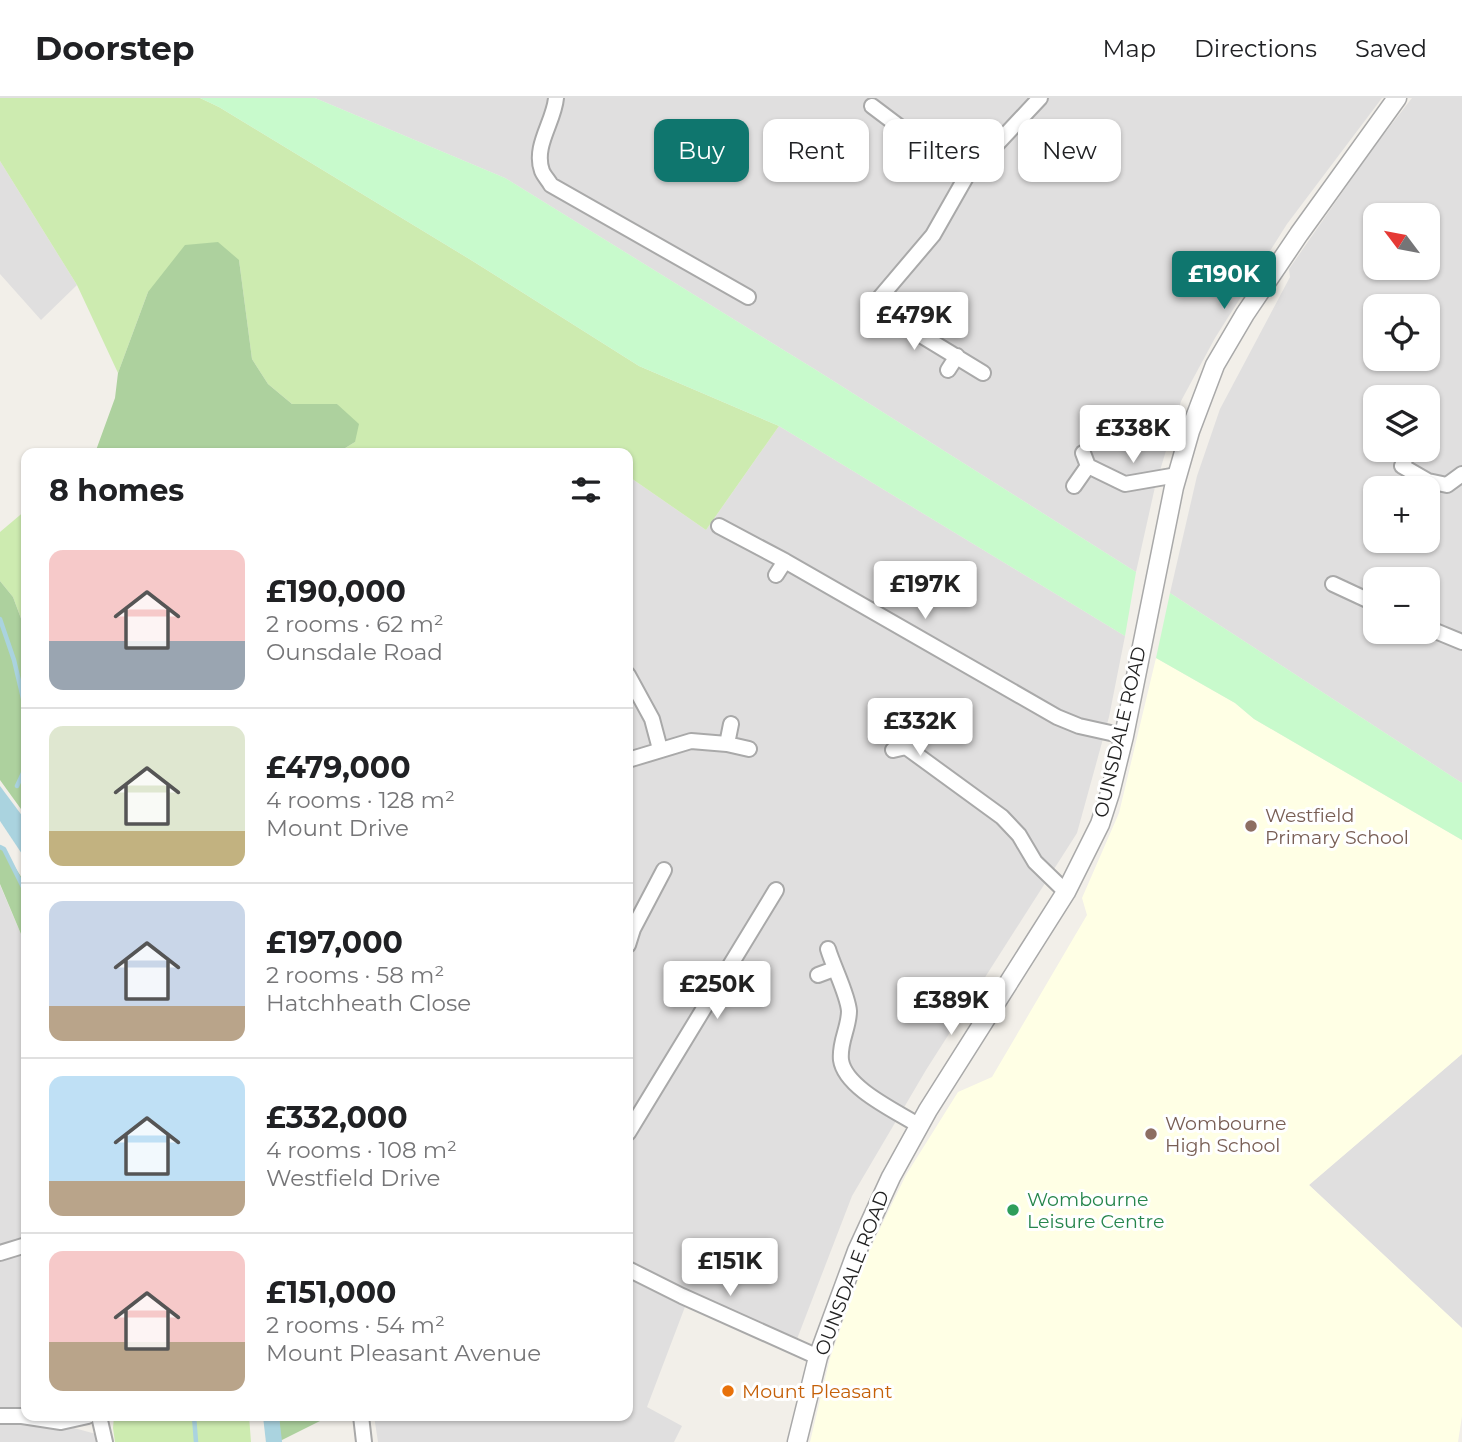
<!DOCTYPE html>
<meta charset="utf-8">
<style>
:root{--surface:#fff;--page:#f6f6f6;--text:#202124;--muted:#757577;--line:#e0e0e0;--accent:#0f766e}
body{margin:0;font-family:Montserrat,sans-serif;background:var(--page);color:var(--text);height:100vh;display:flex;flex-direction:column;font-size:26px;white-space:nowrap}
*{box-sizing:border-box;margin:0}
p{font-size:23px;color:var(--muted)}
.icon{flex:none;width:38px;height:38px;fill:none;stroke:currentColor;stroke-width:2;stroke-linecap:round;stroke-linejoin:round}
.map{position:relative;flex:1;overflow:hidden}
.sheet{position:absolute;left:21px;top:350px;width:612px;height:973px;display:flex;flex-direction:column;background:var(--surface);border-radius:14px;box-shadow:0 2px 5px #0004}
.sheet>*{flex:none}
.hud{position:absolute;left:654px;top:21px;width:665px;height:63px;display:flex;gap:14px}
.needle{width:46px;rotate:302deg}
.buttons{position:absolute;left:1363px;top:105px;display:grid;gap:14px}
.buttons a{display:grid;place-items:center;width:77px;height:77px;border-radius:14px;background:var(--surface);box-shadow:0 2px 5px #0004;font-size:35px}
.price{position:absolute;translate:-50% -60px;padding:0 16px;border-radius:7px;background:#fff;color:#222;font-size:23px;line-height:46px;filter:drop-shadow(0 2px 4px #0008)}
.price::after{content:'';position:absolute;left:50%;top:42px;width:21px;height:16px;margin-left:-10px;background:inherit;clip-path:polygon(0 0,100% 0,50% 100%)}
.price.current{background:var(--accent);color:#fff}
ul{padding:0;list-style:none}
li{display:flex;align-items:center;gap:21px;height:175px;padding:0 28px}
li+li{border-top:2px solid var(--line)}
li span{display:grid;place-items:center;flex:none;width:196px;height:140px;border-radius:14px;color:#555}
li>.icon{margin-inline-start:auto}
span .icon{width:84px;height:84px;fill:#fffc;stroke-width:1}
li b{font-size:30px}
h2{display:flex;justify-content:space-between;align-items:center;height:84px;padding:0 28px;font-size:30px}
.tag{padding:0 24px;border-radius:14px;background:var(--surface);box-shadow:0 2px 5px #0004;font-size:24px;line-height:63px}
.tag.current{background:var(--accent);color:#fff}
header{display:flex;align-items:center;gap:42px;box-sizing:border-box;height:98px;padding:0 35px;background:var(--surface);border-bottom:2px solid var(--line)}
header strong{font-size:33px}
nav{display:flex;gap:38px;margin-inline-start:auto;font-size:24px}
.map>svg:first-child{display:block}
.residential{fill:#e0dfdf;fill-rule:evenodd}
.education{fill:#ffffe5}
.grass{fill:#cdebb0}
.forest{fill:#add19e}
.park{fill:#c8facc}
.water{fill:#aad3df}
.lines{fill:none;stroke-linecap:round;stroke-linejoin:round}
.stream{stroke:#aad3df;stroke-width:4.5}
.canal{stroke:#aad3df;stroke-width:16}
.minor-casing{stroke:#a9a9a9;stroke-width:18}
.tertiary-casing{stroke:#a9a9a9;stroke-width:21}
.minor{stroke:#fff;stroke-width:14}
.tertiary{stroke:#fff;stroke-width:18}
.education-dot{fill:#8d6e63;stroke:#fff;stroke-width:2.5}
.leisure-dot{fill:#2e9e5b;stroke:#fff;stroke-width:2.5}
.food-dot{fill:#e8710a;stroke:#fff;stroke-width:2.5}
.labels{text-anchor:middle;dominant-baseline:central;stroke-width:6;stroke-linejoin:round;paint-order:stroke}
.street-label{font-size:19px;fill:#222;stroke:#fff}
.education-label{font-size:19px;fill:#785e54;stroke:#fff;text-anchor:start}
.leisure-label{font-size:19px;fill:#27864d;stroke:#fff;text-anchor:start}
.food-label{font-size:19px;fill:#c56008;stroke:#fff;text-anchor:start}
</style>
<header>
<strong>Doorstep</strong>
<nav><a>Map</a><a>Directions</a><a>Saved</a></nav>
</header>
<div class="map">
<svg width="1462" height="1344" viewBox="0 0 1462 1344">
<rect width="100%" height="100%" fill="#f2efe9"/>
<!-- residential -->
<path class="residential" d="M315 0H1382L1287 126 1215 240 1181 303 1155 389 1136 474 816 272 505 80Z
M1412 0H1462V685L1170 495 1197 378 1220 311 1290 179 1289 171 1373 50ZM1376 117H1428V170H1376ZM1376 208H1428V261H1376ZM1376 299H1428V352H1376ZM1376 390H1428V443H1376ZM1376 481H1428V534H1376Z
M0 63 77 187 41 222 0 176Z
M779 328 1125 538 1109 619 1077 735 926 972 852 1098 797 1241 691 1193 647 1309 682 1328 674 1344H378L374 1318H628V378L706 432Z
M0 787 26 848V1318L63 1331 74 1330 96 1336 97 1344H0Z
M1462 956V1230L1309 1087Z"/>
<!-- education -->
<path class="education" d="M1156 560 1235 605 1254 621 1462 742V956L1309 1087 1462 1230V1318L1458 1344H810L830 1260 865 1161 906 1077 958 994 992 979 1087 817 1082 800 1119 715Z"/>
<!-- grass -->
<path class="grass" d="M0 0H200L219 9 471 162 639 268 779 328 706 432 628 378V355H337L355 344 337 306H292L268 286 252 261 239 162 148 194 118 275 77 187 0 63Z
M26 412V534L13 499 0 483V434Z
M114 1318H249L251 1344H115L113 1330Z"/>
<!-- forest -->
<path class="forest" d="M218 144 239 162 252 261 268 286 292 306H337L359 326 355 344 337 355H95L115 300 118 275 148 194 185 147Z
M0 483 13 499 26 534V718L0 682Z
M0 747 26 786V848L0 786Z
M279 1318H321L320 1323 280 1343Z"/>
<!-- park -->
<path class="park" d="M200 0H315L505 80 816 272 1136 474 1125 538 779 328 639 268 471 162 219 9Z
M1170 495 1462 685V742L1254 621 1235 605 1156 560Z"/>
<!-- water -->
<path class="water" d="M0 688 26 723V762L0 723Z"/>
<g class="lines">
<!-- stream -->
<path class="stream" d="M0 521 14 562 26 613
M17 688 23 675 26 654
M0 749 4 751 26 795
M194 1318 196 1344"/>
<!-- canal -->
<path class="canal" d="M271 1318 274 1344"/>
<!-- minor casing -->
<g class="minor-casing">
<path id="minor" d="M556 0C554 24 533 48 542 73 544 78 549 83 551 87L748 199
M872 8 966 79
M948 272 957 258
M983 275 914 233 892 226 877 203 933 137 966 79 1040 0
M1408 355 1402 368 1428 383 1447 387 1462 376
M1088 368 1125 386 1177 377
M1074 388 1088 368 1083 355
M719 428 785 463 1057 619 1079 628 1124 638
M776 477 785 463
M1333 486 1376 506
M1428 530 1462 544
M628 577 652 621 660 651
M727 646 731 626
M906 649 1002 719 1019 737 1035 764 1066 794
M893 652 906 649 910 631
M628 662 691 643 727 646 749 651
M628 847 633 831 664 772
M828 851C833 868 848 897 849 913 849 930 839 944 841 962 845 990 896 1013 918 1027
M818 877 834 871
M628 1035 776 792
M0 1155 26 1147
M628 1171 682 1198 818 1259
M0 1318H22L61 1324 88 1318
M99 1318 105 1344
M361 1318 364 1344"/>
</g>
<!-- tertiary casing -->
<g class="tertiary-casing">
<path id="tertiary" d="M797 1344 818 1259 857 1153 891 1079 928 1012 1066 794 1100 726 1110 695 1124 638 1174 389 1190 333 1215 267 1245 216 1299 136 1397 0"/>
</g>
<!-- minor -->
<use href="#minor" class="minor"/>
<!-- tertiary -->
<use href="#tertiary" class="tertiary"/>
</g>
<!-- markers -->
<g class="education-dot">
<circle cx="1251" cy="728" r="7"/>
<circle cx="1151" cy="1036" r="7"/>
</g>
<circle class="leisure-dot" cx="1013" cy="1112" r="7"/>
<circle class="food-dot" cx="728" cy="1293" r="7"/>
<g class="labels">
<!-- street labels -->
<g class="street-label">
<text transform="translate(1120 634) rotate(-77)">OUNSDALE ROAD</text>
<text transform="translate(852 1175) rotate(-69)">OUNSDALE ROAD</text>
</g>
<!-- education labels -->
<g class="education-label">
<text x="1265" y="717">Westfield<tspan x="1265" dy="22">Primary School</tspan></text>
<text x="1165" y="1025">Wombourne<tspan x="1165" dy="22">High School</tspan></text>
</g>
<!-- leisure labels -->
<g class="leisure-label">
<text x="1027" y="1101">Wombourne<tspan x="1027" dy="22">Leisure Centre</tspan></text>
</g>
<!-- food labels -->
<g class="food-label">
<text x="742" y="1293">Mount Pleasant</text>
</g>
</g>
</svg>
<div class="buttons">
<a><svg class="needle" viewBox="-14 -14 28 28"><path d="M0-13l5 13h-10z" fill="#e53935"/><path d="M0 13l5-13h-10z" fill="#757577"/></svg></a>
<a><svg class="icon" aria-label="locate" viewBox="0 0 24 24"><circle cx="12" cy="12" r="6"/><path d="M12 2v4M12 18v4M2 12h4M18 12h4"/></svg></a>
<a><svg class="icon" aria-label="layers" viewBox="0 0 24 24"><path d="M12 4l9 5-9 5-9-5zM3 14l9 5 9-5"/></svg></a>
<a>+</a>
<a>−</a>
</div>
<b class="price current" style="left:1224px;top:213px">£190K</b>
<b class="price" style="left:914px;top:254px">£479K</b>
<b class="price" style="left:1133px;top:367px">£338K</b>
<b class="price" style="left:925px;top:523px">£197K</b>
<b class="price" style="left:920px;top:660px">£332K</b>
<b class="price" style="left:717px;top:923px">£250K</b>
<b class="price" style="left:951px;top:939px">£389K</b>
<b class="price" style="left:730px;top:1200px">£151K</b>
<div class="hud">
<a class="tag current">Buy</a>
<a class="tag">Rent</a>
<a class="tag">Filters</a>
<a class="tag">New</a>
</div>
<section class="sheet">
<h2>8 homes<svg class="icon" aria-label="filters" viewBox="0 0 24 24"><path d="M4 7h16M4 17h16"/><circle cx="9" cy="7" r="2"/><circle cx="15" cy="17" r="2"/></svg></h2>
<ul>
<li><span style="background:linear-gradient(#f6c9c9 65%,#9aa5b1 0)"><svg class="icon" aria-label="home" viewBox="0 0 24 24"><path d="M3 11l9-7 9 7M6 9v11h12V9"/></svg></span><div><b>£190,000</b><p>2 rooms · 62 m²</p><p>Ounsdale Road</p></div></li>
<li><span style="background:linear-gradient(#dfe7d0 75%,#c2b280 0)"><svg class="icon" aria-label="home" viewBox="0 0 24 24"><path d="M3 11l9-7 9 7M6 9v11h12V9"/></svg></span><div><b>£479,000</b><p>4 rooms · 128 m²</p><p>Mount Drive</p></div></li>
<li><span style="background:linear-gradient(#c9d6e8 75%,#b9a48a 0)"><svg class="icon" aria-label="home" viewBox="0 0 24 24"><path d="M3 11l9-7 9 7M6 9v11h12V9"/></svg></span><div><b>£197,000</b><p>2 rooms · 58 m²</p><p>Hatchheath Close</p></div></li>
<li><span style="background:linear-gradient(#bfe0f5 75%,#b9a48a 0)"><svg class="icon" aria-label="home" viewBox="0 0 24 24"><path d="M3 11l9-7 9 7M6 9v11h12V9"/></svg></span><div><b>£332,000</b><p>4 rooms · 108 m²</p><p>Westfield Drive</p></div></li>
<li><span style="background:linear-gradient(#f6c9c9 65%,#b9a48a 0)"><svg class="icon" aria-label="home" viewBox="0 0 24 24"><path d="M3 11l9-7 9 7M6 9v11h12V9"/></svg></span><div><b>£151,000</b><p>2 rooms · 54 m²</p><p>Mount Pleasant Avenue</p></div></li>
</ul>
</section>
</div>
